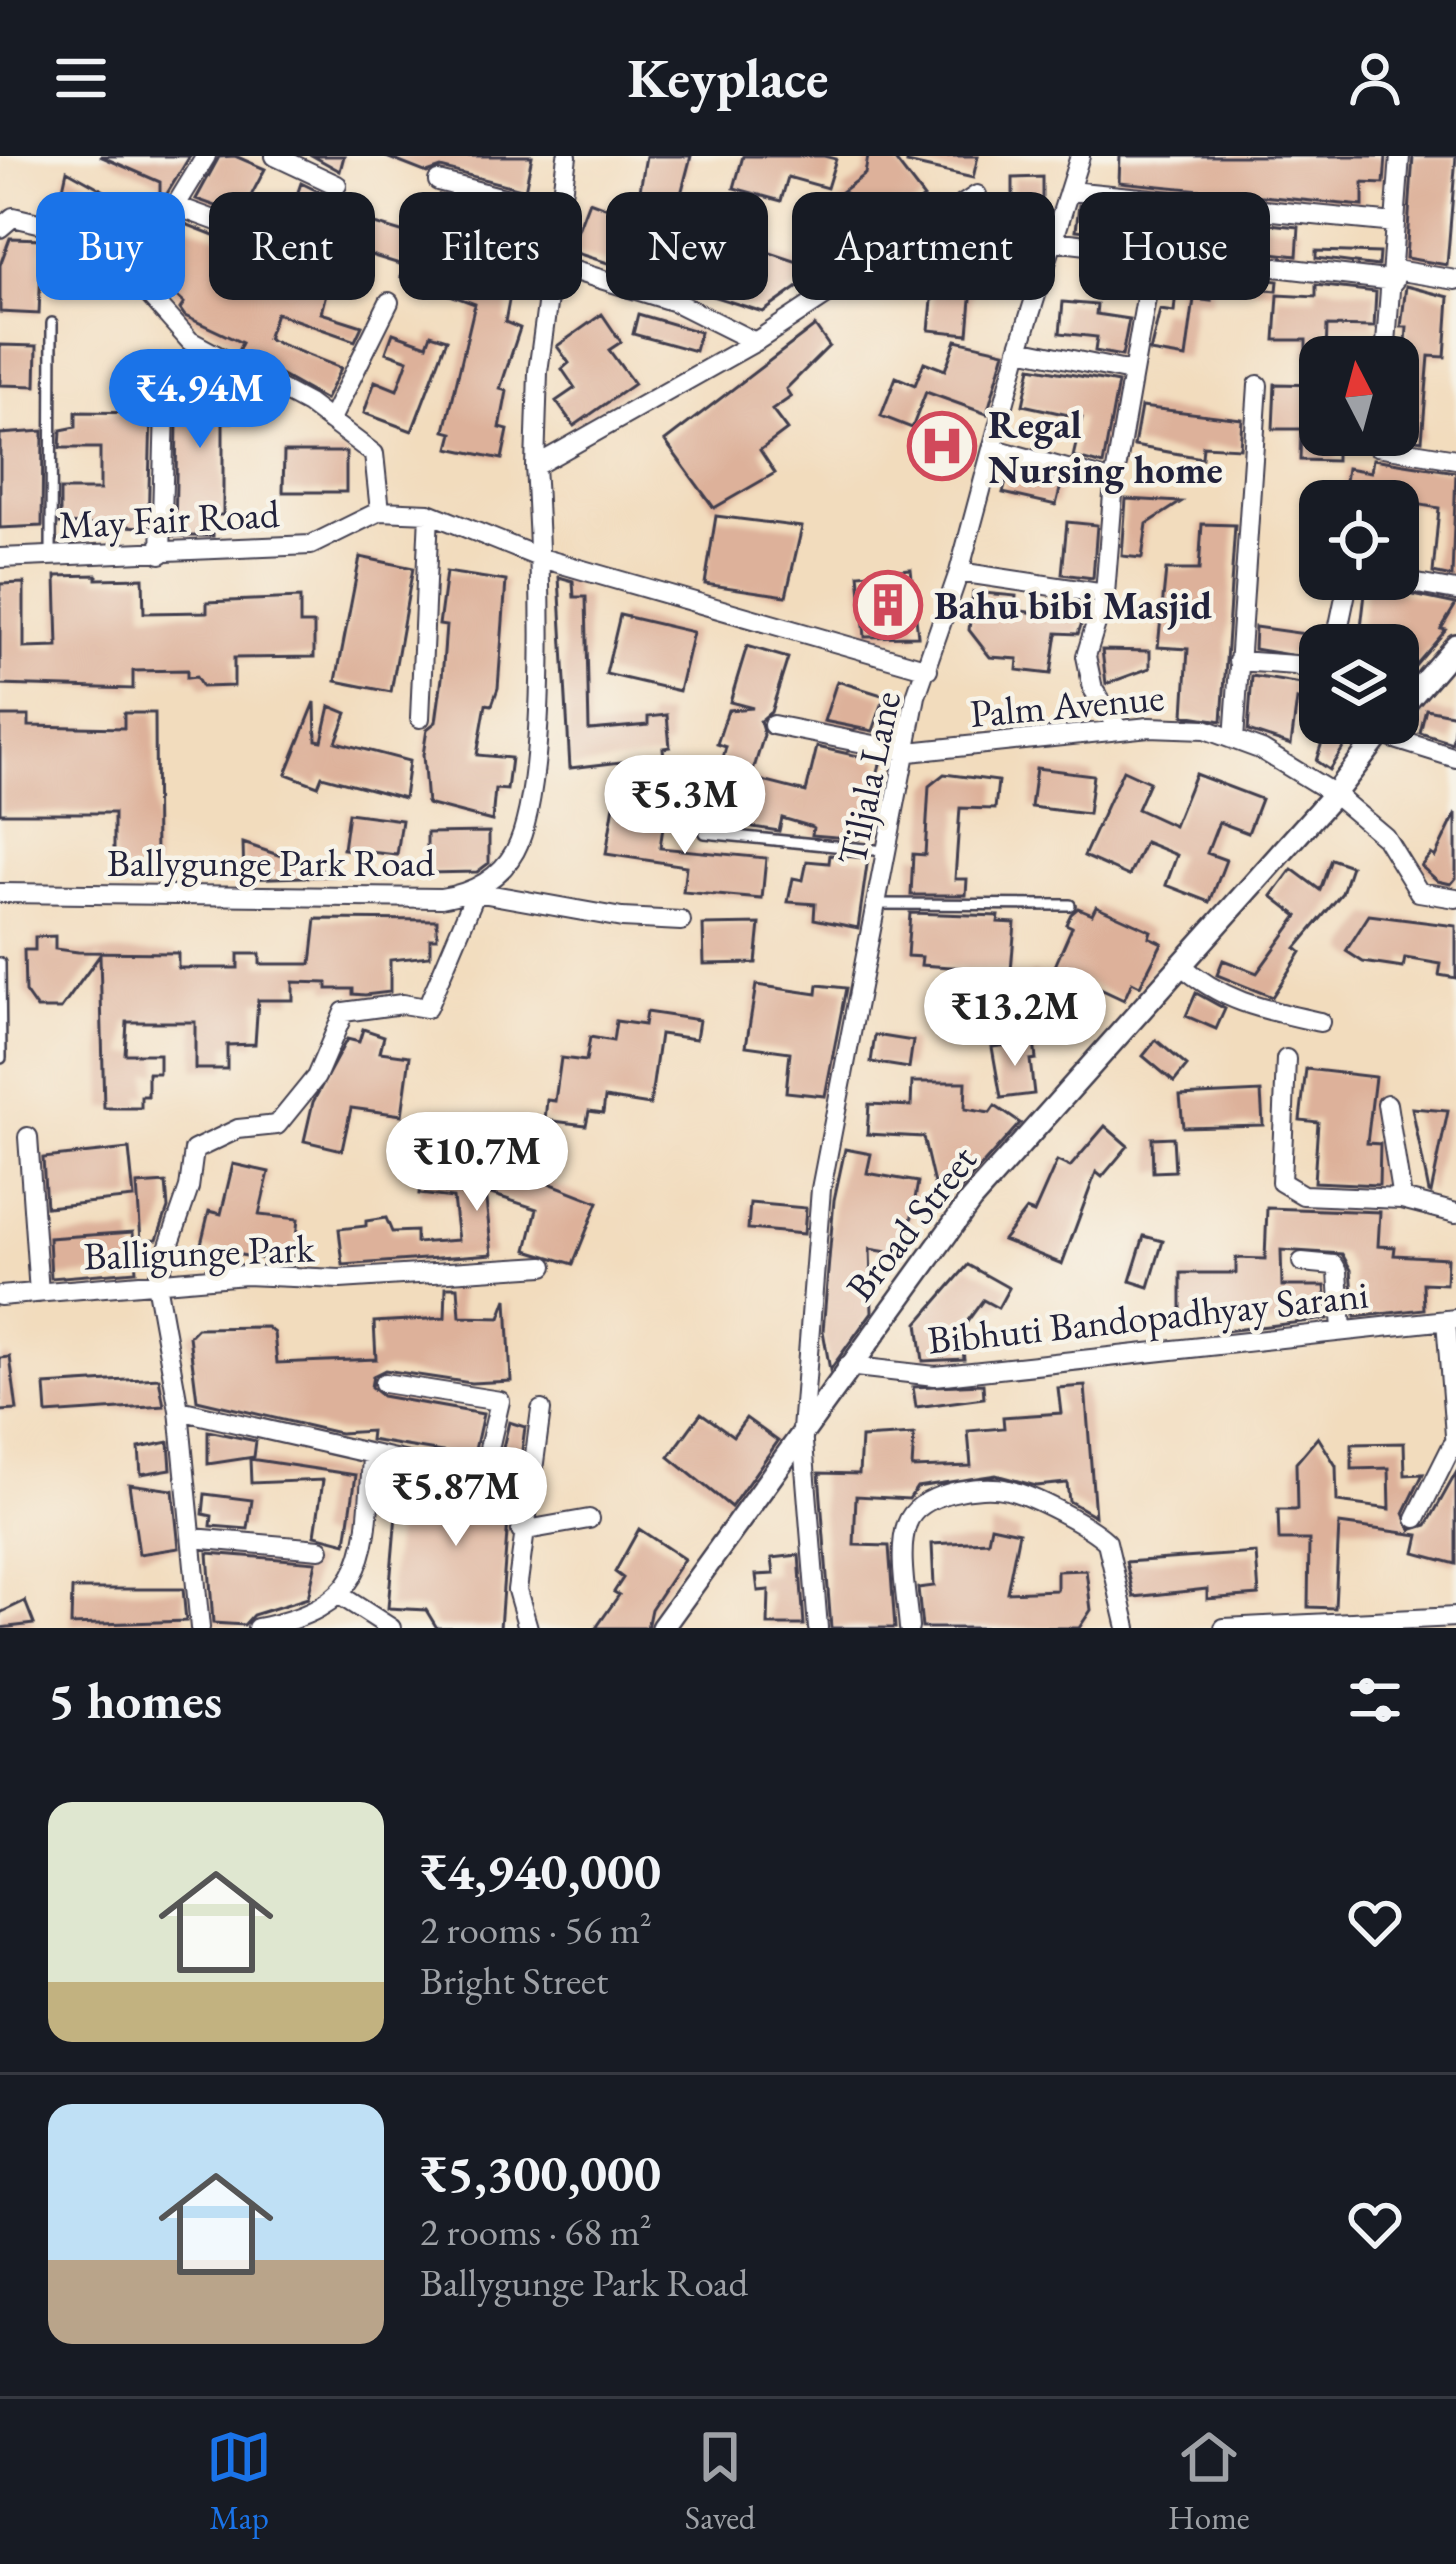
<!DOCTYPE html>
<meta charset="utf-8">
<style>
:root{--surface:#171b24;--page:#20242c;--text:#f1f3f6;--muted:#9ea1a6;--line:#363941;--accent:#1a73e8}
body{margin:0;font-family:"EB Garamond",serif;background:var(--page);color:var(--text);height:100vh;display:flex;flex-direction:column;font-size:45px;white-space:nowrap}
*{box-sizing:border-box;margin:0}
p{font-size:39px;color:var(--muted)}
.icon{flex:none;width:66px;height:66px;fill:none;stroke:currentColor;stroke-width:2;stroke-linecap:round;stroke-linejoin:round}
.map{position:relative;height:1472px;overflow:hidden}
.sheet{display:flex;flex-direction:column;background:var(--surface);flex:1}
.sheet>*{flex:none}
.banner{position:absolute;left:36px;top:36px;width:1386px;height:108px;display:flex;gap:24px}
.needle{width:78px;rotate:354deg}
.fabs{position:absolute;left:1299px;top:180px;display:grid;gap:24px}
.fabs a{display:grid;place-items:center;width:120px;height:120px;border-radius:24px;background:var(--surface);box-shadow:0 3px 9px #0004;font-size:60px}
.price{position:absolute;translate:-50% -102px;padding:0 27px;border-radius:42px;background:#fff;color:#222;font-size:39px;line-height:78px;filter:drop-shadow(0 3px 6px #0008)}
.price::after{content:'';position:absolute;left:50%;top:72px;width:36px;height:27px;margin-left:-18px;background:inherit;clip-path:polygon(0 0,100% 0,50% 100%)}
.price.selected{background:var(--accent);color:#fff}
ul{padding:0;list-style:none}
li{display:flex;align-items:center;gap:36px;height:300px;padding:0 48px}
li+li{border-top:3px solid var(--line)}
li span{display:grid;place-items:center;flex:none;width:336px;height:240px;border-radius:24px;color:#555}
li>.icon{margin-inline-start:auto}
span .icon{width:144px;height:144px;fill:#fffc;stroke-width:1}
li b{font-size:51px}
h2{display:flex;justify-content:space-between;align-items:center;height:144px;padding:0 48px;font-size:51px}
.chip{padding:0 42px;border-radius:24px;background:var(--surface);box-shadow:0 3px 9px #0004;font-size:42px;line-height:108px}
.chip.selected{background:var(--accent);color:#fff}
header{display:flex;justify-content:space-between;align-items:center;height:156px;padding:0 48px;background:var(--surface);font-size:54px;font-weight:700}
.tab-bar{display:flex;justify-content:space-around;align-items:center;height:168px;border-top:3px solid var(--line);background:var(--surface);font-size:33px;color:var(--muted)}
.tab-bar a{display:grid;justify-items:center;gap:6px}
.tab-bar .selected{color:var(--accent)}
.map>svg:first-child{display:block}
.built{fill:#f7d0ce}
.building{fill:#ddb19a}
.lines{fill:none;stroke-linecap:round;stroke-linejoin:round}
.service-casing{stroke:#413e4e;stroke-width:14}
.minor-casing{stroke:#413e4e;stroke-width:22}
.tertiary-casing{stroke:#413e4e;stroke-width:26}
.service{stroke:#fff;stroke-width:9}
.minor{stroke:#fff;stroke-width:18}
.tertiary{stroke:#fff;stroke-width:21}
.labels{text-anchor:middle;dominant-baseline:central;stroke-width:9;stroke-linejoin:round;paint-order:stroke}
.poi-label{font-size:39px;font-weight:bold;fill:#22223b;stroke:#f7f3e8;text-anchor:start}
.street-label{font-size:39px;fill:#22223b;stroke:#f7f3e8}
</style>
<header><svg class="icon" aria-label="menu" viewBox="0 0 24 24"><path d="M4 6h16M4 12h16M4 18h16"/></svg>Keyplace<svg class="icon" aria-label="person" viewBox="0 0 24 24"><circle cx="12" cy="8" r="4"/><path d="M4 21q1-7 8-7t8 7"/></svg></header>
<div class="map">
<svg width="1456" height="1472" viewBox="0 0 1456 1472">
<rect width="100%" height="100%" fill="#f7f3e8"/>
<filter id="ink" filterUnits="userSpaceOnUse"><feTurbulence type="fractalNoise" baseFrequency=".00833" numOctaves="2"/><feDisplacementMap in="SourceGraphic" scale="24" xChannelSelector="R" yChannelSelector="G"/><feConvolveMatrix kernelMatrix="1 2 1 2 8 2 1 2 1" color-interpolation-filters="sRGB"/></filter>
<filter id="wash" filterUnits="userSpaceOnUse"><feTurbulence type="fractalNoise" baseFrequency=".004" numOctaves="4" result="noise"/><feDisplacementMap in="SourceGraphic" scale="48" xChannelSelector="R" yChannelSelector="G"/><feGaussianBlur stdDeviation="2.7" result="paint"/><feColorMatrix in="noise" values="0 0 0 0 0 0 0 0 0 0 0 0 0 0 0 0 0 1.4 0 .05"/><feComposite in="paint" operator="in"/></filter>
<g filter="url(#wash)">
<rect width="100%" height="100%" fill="#f2dcbd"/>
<!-- built -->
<path class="built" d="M928 271 965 283 954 308 918 298Z"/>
<g id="blocks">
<!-- building -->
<path class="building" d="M100 0H190L160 49V26Z
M235 0 265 13 241 59 196 43 219 1Z
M313 0H344L340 15Z
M384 0H532L525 34 441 12 427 17Z
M646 0H691L674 65 822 114 763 156 570 95 589 45 635 62Z
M743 0H824L836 3 827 32 788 21 781 45 734 32Z
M868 0H892L924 42 837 106 823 87 837 77 831 68 840 61 833 51 849 39 841 36 865 18Z
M908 0H978L973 22 907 7Z
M1120 0H1386L1384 28 1363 27V50L1119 26Z
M1413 0H1456L1447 109 1406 102Z
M67 14 146 58 125 92 86 70 98 40 63 32Z
M1042 21V67H1013V22Z
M301 27 332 42 348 39 345 49 365 54 361 64 421 82 439 39 517 59 531 69 518 102 525 103 519 135 511 134 505 166 520 172 500 233 507 235 500 272 508 274 502 303 449 292 453 277 445 275 475 148 401 121 406 110 332 87 337 95 321 157 362 170 355 185 276 157 267 183 341 212 325 244 238 195 242 187 185 160 180 153 184 147 151 117 153 101 157 96 167 105 183 67 275 103Z
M1079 49 1299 71 1297 100 1076 74Z
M10 82 42 83 39 158 0 156V109Z
M1027 90 1028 121 981 124 979 94Z
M1316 95 1379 97 1378 110 1316 102Z
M1112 107 1137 108 1134 132 1110 129Z
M1178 113 1213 117 1211 145 1194 143 1186 202 1150 196 1160 154 1174 156Z
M935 116 973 120 968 178 929 174Z
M1251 122 1278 125 1277 135 1249 132Z
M1316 129 1376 136 1374 171 1327 170 1326 199H1306V184H1275L1278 139 1316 141Z
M1406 130 1449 141 1445 201 1429 200 1422 284 1393 279H1398V221H1404L1407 171H1401Z
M1063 146 1097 149 1096 158 1129 163 1122 200 1095 195 1097 181 1060 177Z
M602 158 621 186 609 194 634 228 574 270 556 245 575 232 562 213 569 207 557 190Z
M638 158 700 176 695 195 633 178Z
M815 170 829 190 786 233 791 241 772 254 787 274 760 294 775 317 714 352 665 285Z
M393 177 427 189 431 178 447 183 412 275 364 257 375 225 397 234 408 204 386 196Z
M956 184 1005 195 987 258 926 236 912 272 881 260 896 221 915 229 924 206 945 214Z
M0 189 37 190 36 230 0 229Z
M178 211 211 212 213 231H232V266H223V359H213V380H175Z
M1031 211 1118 227 1103 309 1073 301 1082 262 1023 249Z
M1275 228 1320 229V283L1336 284V305L1300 304 1301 273H1273Z
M1141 251 1242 263 1240 292 1203 290 1202 302 1134 290Z
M76 256 151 257 148 371 60 368V334H100V292H60L61 274 76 271Z
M43 275 42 370 0 372V278Z
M284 296H346V336H283Z
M1373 303 1456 316 1452 421 1433 417 1439 352 1398 345H1342L1347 312 1371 316Z
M1010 311 1062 325 1056 349 1003 337Z
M1126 343 1181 346 1147 368 1142 402 1122 400Z
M716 360 802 371 786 440 705 428Z
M1067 366 1097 369 1093 422 1062 418Z
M1202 368 1235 369 1222 565 1184 559 1188 493 1158 491 1166 414H1199Z
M360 401 413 412 391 536 336 525Z
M911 413 918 480 865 481 859 418Z
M446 416 506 425 498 532 492 549 486 548 477 599 511 602 507 634 495 633 492 665 427 648 423 599 427 573 436 566 442 522 446 470 439 469Z
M97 419V423L143 422 144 457 207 456V446L300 442V468H314V501L234 502V530L202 531 196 521 187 522V514L133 515V533L0 529V428L24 427V492L58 491 56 420Z
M559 421 573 425 574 441H586L589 574 648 569V561L667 559 670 591 663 592 664 601 570 612Z
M1366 429 1456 448 1441 473 1446 474 1398 530V489H1359Z
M973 436 1016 440 1015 454 1063 461 1064 445 1088 449 1078 478 1057 477 1051 518 1017 514 1018 503 990 501 969 474Z
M620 459 693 476 679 535 606 518Z
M1255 471 1320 480V504L1254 493Z
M747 490 788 502 771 556 760 565 764 579 751 622 806 636 817 591 881 605 859 683 812 679 813 671 782 662 779 675 721 666 726 644 713 640 726 591 717 588 728 554 753 552 730 546Z
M1102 494 1150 495V512L1106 528Z
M1252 520 1320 531V550L1297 544 1291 589 1248 575Z
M837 525 885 540 873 575 824 565Z
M315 546 316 584 322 585 330 550 347 557 336 586 409 605 404 642 322 620 318 630 286 618Z
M1426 553 1456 559 1452 587 1420 577Z
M124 557H155L156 714 114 715V657H0V560H29V570L124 572Z
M1328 567H1359L1329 614 1316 605Z
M1036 612 1093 619 1088 658 1031 651Z
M1123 614 1149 626 1137 653 1174 670 1195 618 1261 643 1248 677 1219 666 1207 697 1226 704 1210 746 1166 729 1177 699 1145 686 1129 720 1084 700Z
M944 618 998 625 995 653 960 652 955 723H967L966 739H911L913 698 925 699 929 630Z
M614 649 665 657 660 692 766 702 762 743 683 736 686 710 606 698Z
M348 657 402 664 397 699 343 693Z
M1456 657V722L1451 728 1438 725 1421 710 1431 698 1435 701Z
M489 676V707L477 716 427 717V677Z
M243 687 334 718V720L244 723Z
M830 699 868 702 858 772 814 763 815 748 788 746 793 722 803 724 807 705 829 707Z
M1331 703 1351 710 1342 737 1296 792 1301 796 1272 841 1217 819 1223 804 1257 817 1298 760 1272 740 1292 713 1320 734Z
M1096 750 1151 775 1149 781 1162 787 1140 830 1132 826 1124 844 1081 824 1051 867 1015 842 1033 816 1048 826 1072 771 1066 768 1071 758 1078 752 1092 758Z
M910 757 999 760 998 766 1015 767 1011 815 921 809 922 801 907 800Z
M1369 759 1456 770V822L1439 819 1441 808 1405 802 1403 812 1363 806 1346 795Z
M316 763 437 764V782H430V800L390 804V836L365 839 353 838V833H327V827L293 826V844H258L255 888 227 889V913H195V866H127L125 898H159V917H148V940H141V952H104L100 799 61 853H37L25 836 24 794H35V781L55 780V793L78 796 178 797V812H238V798H260V808H311Z
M760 768 756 807 704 808 703 769Z
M756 829 817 838 818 829 846 832 825 940 786 936 790 896 746 890Z
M1196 837 1225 853 1216 873 1186 860Z
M646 856 699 864 696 883 660 878 650 949 605 942 603 957 589 955 586 969 545 964 547 944 555 945 561 902 586 905 590 881 613 885 616 865 644 869Z
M363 873 384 880 380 896 410 900 402 959 351 952 342 994 304 985 313 946 347 883 359 886Z
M875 879 913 885 909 912 871 906Z
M1156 884 1187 910 1174 926 1143 900Z
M1034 886 1036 903 1030 904 1034 938 1001 942 992 891Z
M1306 913 1375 921 1367 987 1380 988 1379 1029 1314 1026 1318 966 1300 964Z
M912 926H966L965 953 990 957 995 950 1020 967 960 1034 934 1028 923 981 867 978 869 948 911 950Z
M1261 936 1263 969 1183 971 1180 940Z
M1412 952 1448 955 1431 1037 1429 1036Z
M1105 970 1128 990 1102 1021 1096 1016 1062 1108 1003 1084 1026 1054 1034 1057 1057 1005 1070 1011Z
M1173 981 1175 1015 1153 1016 1152 982Z
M129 993 134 1042 46 1051 43 1002Z
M845 993 871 998 867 1017 918 1026 905 1099 870 1093 872 1156 830 1214 823 1175 834 1044Z
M424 995 480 1000 598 1046 573 1108 527 1094 537 1053 485 1036 492 1098 343 1109 339 1073 366 1070V1065L386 1062 392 1076 416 1075V1087L458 1084 453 1042 419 1038Z
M233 1008 269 1016 259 1059 298 1063 293 1108 200 1092 209 1055 221 1058Z
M166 1027 168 1052 157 1083 141 1084 137 1029Z
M750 1047 806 1052 804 1078 748 1073Z
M1267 1052 1380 1056 1378 1090 1395 1091 1394 1099 1447 1102 1446 1128 1423 1127 1424 1153 1355 1161 1351 1114 1342 1098 1281 1094 1282 1130H1325L1328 1163 1224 1175V1166H1181V1117H1236V1102L1265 1103Z
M133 1076 136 1115 51 1122 49 1082Z
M1144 1080 1163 1085 1149 1131 1130 1125Z
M968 1109 1009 1132 998 1152 983 1144 961 1174 964 1203 923 1205 918 1167Z
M446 1131H458L460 1161 500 1162 507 1143 511 1225 471 1227 385 1214 373 1220 371 1231 382 1240 483 1258 472 1307 448 1297 370 1284 371 1275 339 1277 197 1244 189 1180 197 1172 267 1171 274 1177 277 1207 376 1203 374 1166 445 1162Z
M10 1201 17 1254 0 1255V1202Z
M159 1222 164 1250 47 1258 45 1229Z
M983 1228 984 1242 916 1251 913 1231Z
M1085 1230 1095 1360 1069 1345 1067 1327 1036 1330 996 1319 917 1331 909 1343 856 1340 854 1389 889 1390 895 1472H831L819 1317 859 1318 861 1282 914 1279 912 1312 971 1310 968 1275 1004 1272 1003 1261 1061 1257 1058 1232Z
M701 1257 733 1280 746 1262 778 1285 731 1351 669 1301Z
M509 1266 525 1271 518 1324 511 1323 500 1472H437L426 1454 388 1452 398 1335 459 1343 460 1332 487 1335 495 1326Z
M208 1275 256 1285 254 1301 208 1308Z
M1318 1281 1336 1310 1337 1346 1390 1353 1389 1312 1352 1313V1288L1404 1287 1405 1319 1423 1318 1404 1357 1411 1374 1427 1369 1456 1317V1408L1415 1397 1419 1379 1339 1368 1335 1452 1308 1451 1309 1384H1279L1278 1354H1297L1296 1307Z
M169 1286 171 1313 141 1318 139 1292Z
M250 1303 356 1319 346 1387 315 1379 323 1324 251 1327Z
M129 1328 173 1334 179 1392 139 1398Z
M205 1338 252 1344 248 1373 211 1370 212 1360 203 1358Z
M991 1370 1019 1376 1007 1436 1057 1434V1415L1086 1414 1091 1454 1079 1472H922L918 1432 934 1430 932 1388 988 1385Z
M639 1373 684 1403 651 1453 647 1472H596L619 1439 614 1436 623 1422 615 1416Z
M208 1397 316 1406 308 1442 253 1459 244 1469 213 1467Z
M1256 1397 1259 1439 1207 1443V1433L1134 1441 1126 1406Z
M799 1399 804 1469H768L769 1434 758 1435 756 1419 774 1418 772 1402Z
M72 1433H183L186 1465 71 1469Z
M25 1445 34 1468 0 1472V1457Z"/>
</g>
</g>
<g filter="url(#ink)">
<use href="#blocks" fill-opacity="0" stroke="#413e4e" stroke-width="3"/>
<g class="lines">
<!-- service casing -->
<g class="service-casing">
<path id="service" d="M51 402 52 167
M705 677 885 695
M875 748 1070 749
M0 807 1 902"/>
</g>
<!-- minor casing -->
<g class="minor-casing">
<path id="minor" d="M275 0 337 29
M438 25 558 56
M1070 35 1395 67
M176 50 247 76
M0 72 13 61 51 70 126 113 190 185 308 248 374 298 380 355
M1053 85 1394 125
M552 108 675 146 755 186
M126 113 173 54 206 0
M1395 114 1456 124
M1019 193 1131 216
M1385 201 1400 0
M330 265 389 146
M1378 279 1377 290 1456 303
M995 293 1114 326
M535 310 538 216 567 0
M161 398 166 216
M0 402 311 389 380 355 429 357 541 402 928 513
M959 416 1105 438
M1390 423 1456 435
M1335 489 1346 436 1354 423
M1238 505 1295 509 1320 518
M420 562 429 357
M773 569 909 596 1149 571 1205 573 1262 594 1334 638 1385 681 1419 736 1456 742
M1119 574 1093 533 1086 500 1105 438 1114 326 1154 96
M1379 578 1456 602
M1234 584 1258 229
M0 737 441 742C472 737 499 724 515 695 551 628 540 391 535 310L755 186 977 39
M1180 808C1222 846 1265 854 1320 866
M1286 903 1281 1026 1303 1039 1402 1043
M1387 948 1402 1043 1456 1057
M28 981 39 1137
M1302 1106 1334 1109 1338 1116 1342 1174
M0 1140 245 1119 340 1123 544 1110
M1446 1164 1456 1292
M847 1210 935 1220 1456 1163
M179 1254 482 1323 500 1245 384 1227
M1416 1362 1452 1290
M521 1375 589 1363
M192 1382 320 1393
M338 1438 391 1472
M200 1472 179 1254 156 1127 189 1032 194 994 238 973 277 969 316 921 344 856 402 848 427 852 476 736 622 762 681 765
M257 1472C371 1451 366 1397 372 1301
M528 1472 517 1434 541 1254
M818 1472 802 1274 821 1033 916 540 959 416 1019 193 1080 0
M909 1472C907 1443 897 1396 907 1368 918 1337 979 1327 1008 1334 1033 1340 1088 1368 1107 1386L1127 1472
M1224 1472 1456 1461"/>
</g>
<!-- tertiary casing -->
<g class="tertiary-casing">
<path id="tertiary" d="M1398 556 1456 489
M662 1472 971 1044 1334 638 1389 567"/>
</g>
<!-- service -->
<use href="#service" class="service"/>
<!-- minor -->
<use href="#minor" class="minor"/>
<!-- tertiary -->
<use href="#tertiary" class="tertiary"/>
</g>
</g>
<!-- icons -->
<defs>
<g id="hospital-ring" transform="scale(3.45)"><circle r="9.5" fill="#f7f3e8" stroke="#d1495b" stroke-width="1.5"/><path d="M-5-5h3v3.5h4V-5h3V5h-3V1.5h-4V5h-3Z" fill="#d1495b"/></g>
<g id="building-ring" transform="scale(3.45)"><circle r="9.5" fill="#f7f3e8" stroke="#d1495b" stroke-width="1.5"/><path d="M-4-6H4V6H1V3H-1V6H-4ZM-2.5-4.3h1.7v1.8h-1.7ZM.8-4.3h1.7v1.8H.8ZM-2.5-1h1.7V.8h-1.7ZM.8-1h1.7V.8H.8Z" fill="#d1495b"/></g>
</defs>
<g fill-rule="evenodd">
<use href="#hospital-ring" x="942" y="290"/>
<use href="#building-ring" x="888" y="449"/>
</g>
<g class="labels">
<!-- poi labels -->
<g class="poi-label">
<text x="988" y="268">Regal<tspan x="988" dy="45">Nursing home</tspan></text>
<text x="934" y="449">Bahu bibi Masjid</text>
</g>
<!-- street labels -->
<g class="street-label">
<text transform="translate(169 363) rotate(-3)">May Fair Road</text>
<text transform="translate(1067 549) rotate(-5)">Palm Avenue</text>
<text transform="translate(869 622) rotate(-78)">Tiljala Lane</text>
<text x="271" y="706">Ballygunge Park Road</text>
<text transform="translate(911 1067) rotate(-52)">Broad Street</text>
<text transform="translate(199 1096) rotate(-2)">Balligunge Park</text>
<text transform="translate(1148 1161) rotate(-6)">Bibhuti Bandopadhyay Sarani</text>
</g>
</g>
</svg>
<div class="fabs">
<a><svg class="needle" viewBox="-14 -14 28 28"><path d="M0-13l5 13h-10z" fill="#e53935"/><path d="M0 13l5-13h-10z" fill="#9ea1a6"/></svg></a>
<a><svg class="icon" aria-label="locate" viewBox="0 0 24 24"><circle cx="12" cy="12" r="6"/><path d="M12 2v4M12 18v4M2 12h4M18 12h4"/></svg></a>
<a><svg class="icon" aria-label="layers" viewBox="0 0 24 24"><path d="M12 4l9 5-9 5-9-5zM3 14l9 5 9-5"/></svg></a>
</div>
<b class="price selected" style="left:200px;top:295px">₹4.94M</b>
<b class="price" style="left:685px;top:701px">₹5.3M</b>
<b class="price" style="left:1015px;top:913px">₹13.2M</b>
<b class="price" style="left:477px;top:1058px">₹10.7M</b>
<b class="price" style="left:456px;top:1393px">₹5.87M</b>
<div class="banner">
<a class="chip selected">Buy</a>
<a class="chip">Rent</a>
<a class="chip">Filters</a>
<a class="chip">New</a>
<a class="chip">Apartment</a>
<a class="chip">House</a>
</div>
</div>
<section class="sheet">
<h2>5 homes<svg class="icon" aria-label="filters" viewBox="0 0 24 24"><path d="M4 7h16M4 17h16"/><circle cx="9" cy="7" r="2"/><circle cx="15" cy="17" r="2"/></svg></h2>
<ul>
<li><span style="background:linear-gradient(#dfe7d0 75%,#c2b280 0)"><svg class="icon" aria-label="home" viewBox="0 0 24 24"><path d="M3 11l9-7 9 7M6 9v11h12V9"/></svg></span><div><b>₹4,940,000</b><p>2 rooms · 56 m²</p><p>Bright Street</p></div><svg class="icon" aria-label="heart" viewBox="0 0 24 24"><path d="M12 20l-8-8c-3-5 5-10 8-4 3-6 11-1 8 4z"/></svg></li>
<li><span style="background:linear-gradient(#bfe0f5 65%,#b9a48a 0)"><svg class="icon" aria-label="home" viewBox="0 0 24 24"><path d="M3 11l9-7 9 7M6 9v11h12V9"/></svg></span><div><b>₹5,300,000</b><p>2 rooms · 68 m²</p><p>Ballygunge Park Road</p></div><svg class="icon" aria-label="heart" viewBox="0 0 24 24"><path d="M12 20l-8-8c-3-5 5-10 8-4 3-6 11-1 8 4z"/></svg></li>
</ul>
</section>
<nav class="tab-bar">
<a class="selected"><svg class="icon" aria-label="map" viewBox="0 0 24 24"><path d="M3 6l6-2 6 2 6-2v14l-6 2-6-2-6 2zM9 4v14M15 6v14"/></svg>Map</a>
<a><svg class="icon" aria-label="saved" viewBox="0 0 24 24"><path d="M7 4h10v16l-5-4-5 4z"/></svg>Saved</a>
<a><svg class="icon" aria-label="home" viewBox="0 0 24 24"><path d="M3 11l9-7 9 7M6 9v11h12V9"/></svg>Home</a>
</nav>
